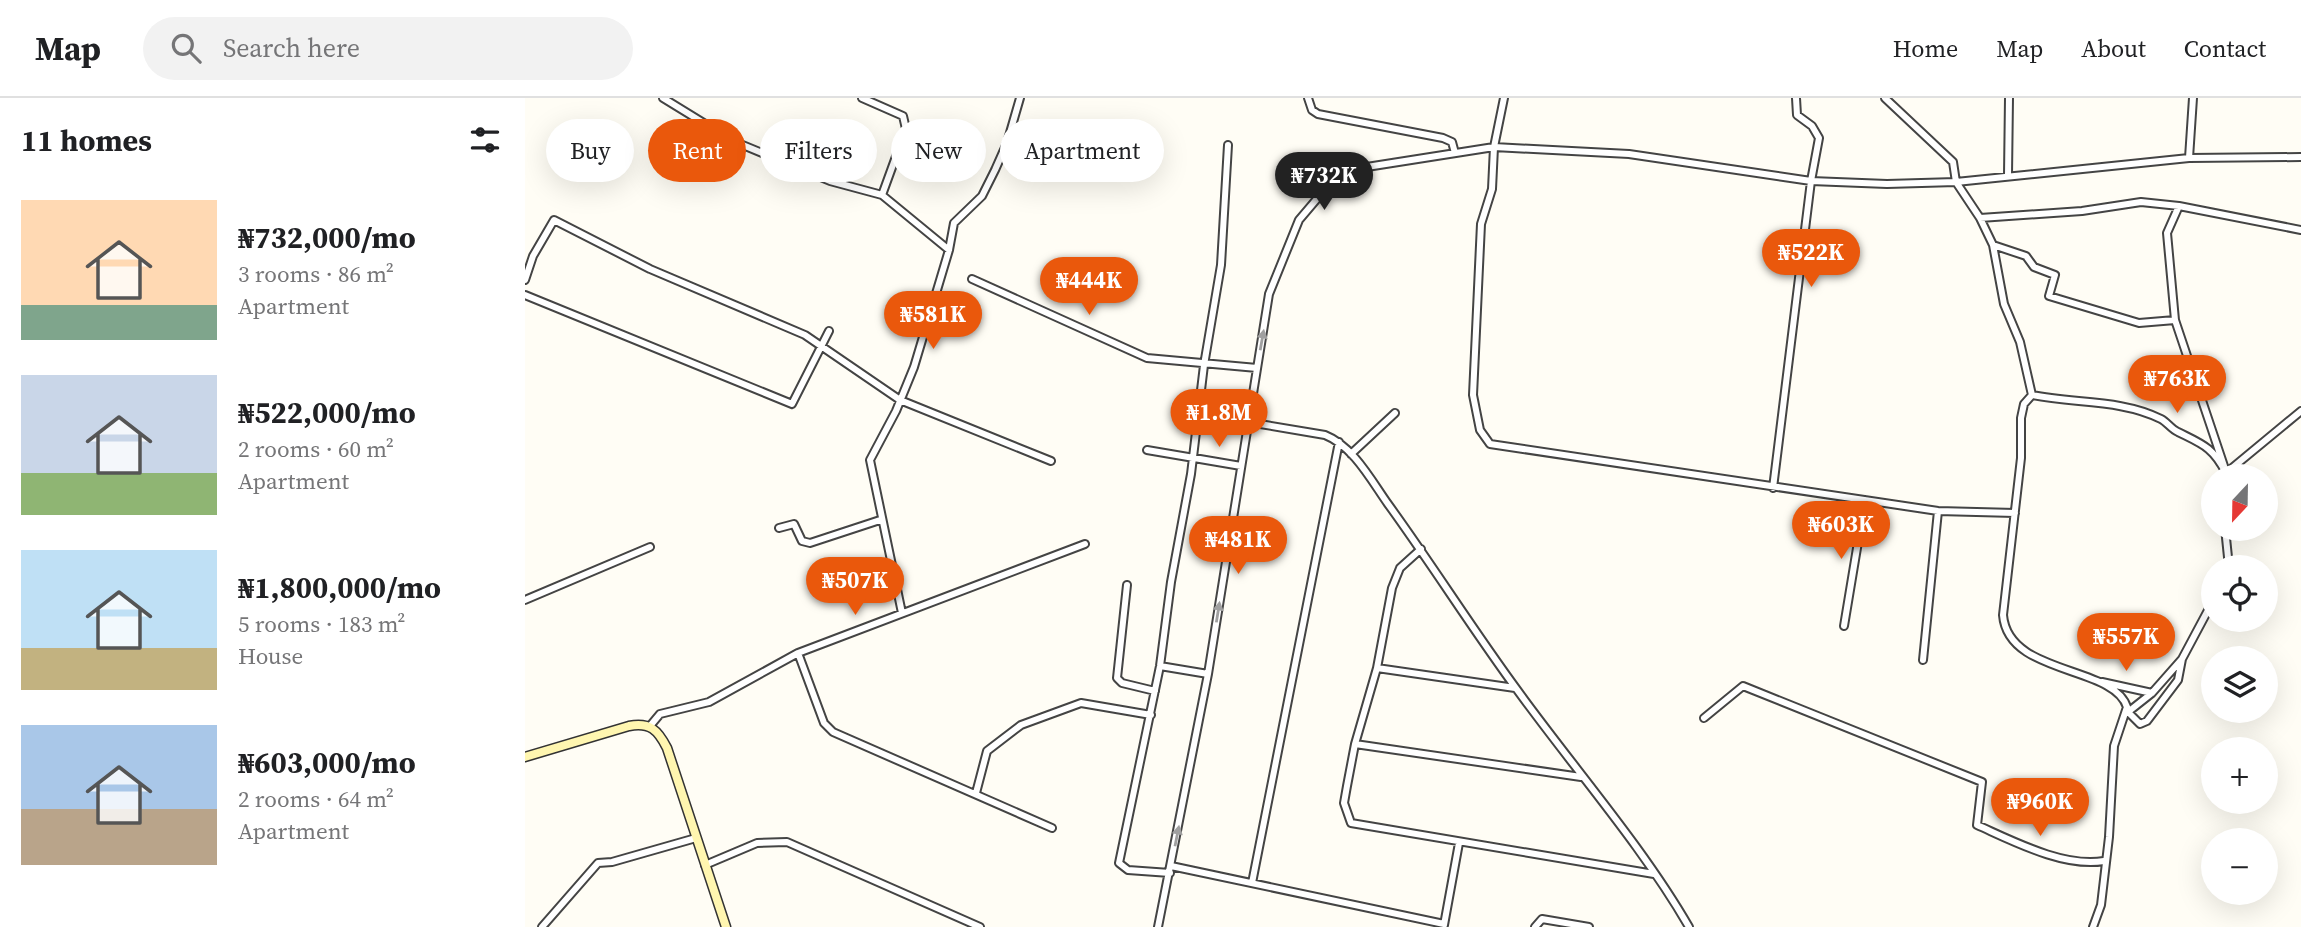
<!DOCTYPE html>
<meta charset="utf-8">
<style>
:root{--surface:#fff;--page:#f2f2f2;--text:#202124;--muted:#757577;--line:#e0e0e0;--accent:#ea580c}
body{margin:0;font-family:"Source Serif 4",serif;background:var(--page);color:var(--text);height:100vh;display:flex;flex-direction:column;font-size:26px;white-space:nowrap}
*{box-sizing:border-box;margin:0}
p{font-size:23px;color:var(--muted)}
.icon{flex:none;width:38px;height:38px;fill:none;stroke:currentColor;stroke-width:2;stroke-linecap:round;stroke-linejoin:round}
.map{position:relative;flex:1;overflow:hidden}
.drawer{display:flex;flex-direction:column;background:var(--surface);width:525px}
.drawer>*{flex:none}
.top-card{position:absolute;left:21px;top:21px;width:665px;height:63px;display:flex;gap:14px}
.needle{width:46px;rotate:202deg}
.tools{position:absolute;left:1676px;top:366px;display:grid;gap:14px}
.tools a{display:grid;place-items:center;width:77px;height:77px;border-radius:50%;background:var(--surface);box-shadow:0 7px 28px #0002;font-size:35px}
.price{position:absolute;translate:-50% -60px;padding:0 16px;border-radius:24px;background:var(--accent);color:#fff;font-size:23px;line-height:46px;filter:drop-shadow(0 2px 4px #0008)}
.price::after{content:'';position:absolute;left:50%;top:42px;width:21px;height:16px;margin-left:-10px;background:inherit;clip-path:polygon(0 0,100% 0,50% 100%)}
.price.current{background:#222;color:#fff}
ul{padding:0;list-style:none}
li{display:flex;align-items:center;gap:21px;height:175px;padding:0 21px}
li span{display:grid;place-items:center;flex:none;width:196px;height:140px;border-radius:0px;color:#555}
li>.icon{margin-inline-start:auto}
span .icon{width:84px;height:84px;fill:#fffc;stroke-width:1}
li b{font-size:30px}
h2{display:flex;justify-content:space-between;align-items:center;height:84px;padding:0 21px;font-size:30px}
.pill{padding:0 24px;border-radius:32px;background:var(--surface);box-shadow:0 7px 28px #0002;font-size:24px;line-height:63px}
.pill.current{background:var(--accent);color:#fff}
header{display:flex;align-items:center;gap:42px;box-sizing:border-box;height:98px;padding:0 35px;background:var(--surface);border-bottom:2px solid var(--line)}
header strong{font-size:33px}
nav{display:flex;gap:38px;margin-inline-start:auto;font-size:24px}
.search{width:490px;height:63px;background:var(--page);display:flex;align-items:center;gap:18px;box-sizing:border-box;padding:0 24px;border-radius:38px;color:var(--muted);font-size:26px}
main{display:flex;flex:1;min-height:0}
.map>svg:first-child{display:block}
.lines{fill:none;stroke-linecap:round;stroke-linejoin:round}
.street-casing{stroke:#444;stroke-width:10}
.secondary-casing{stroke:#333;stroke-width:11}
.street{stroke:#fff;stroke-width:6}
.secondary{stroke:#fff6b0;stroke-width:8}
.oneway{fill:#a0a0a0}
</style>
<header>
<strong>Map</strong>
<div class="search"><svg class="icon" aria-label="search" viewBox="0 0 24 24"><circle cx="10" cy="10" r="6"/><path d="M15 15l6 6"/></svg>Search here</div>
<nav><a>Home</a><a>Map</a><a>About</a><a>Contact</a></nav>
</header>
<main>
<section class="drawer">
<h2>11 homes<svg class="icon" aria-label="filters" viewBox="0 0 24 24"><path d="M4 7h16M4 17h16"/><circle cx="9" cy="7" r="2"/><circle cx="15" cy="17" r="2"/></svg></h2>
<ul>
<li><span style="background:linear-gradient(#ffd9b3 75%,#7fa58c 0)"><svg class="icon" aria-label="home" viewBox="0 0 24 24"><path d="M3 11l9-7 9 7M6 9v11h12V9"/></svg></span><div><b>₦732,000/mo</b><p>3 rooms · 86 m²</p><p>Apartment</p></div></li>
<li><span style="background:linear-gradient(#c9d6e8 70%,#8fb573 0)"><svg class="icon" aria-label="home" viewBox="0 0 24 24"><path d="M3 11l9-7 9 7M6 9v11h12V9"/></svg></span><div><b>₦522,000/mo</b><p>2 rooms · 60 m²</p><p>Apartment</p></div></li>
<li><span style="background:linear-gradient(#bfe0f5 70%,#c2b280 0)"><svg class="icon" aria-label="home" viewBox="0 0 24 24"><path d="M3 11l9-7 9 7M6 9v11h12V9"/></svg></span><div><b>₦1,800,000/mo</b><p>5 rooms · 183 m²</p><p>House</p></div></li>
<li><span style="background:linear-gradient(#a9c7e8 60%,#b9a48a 0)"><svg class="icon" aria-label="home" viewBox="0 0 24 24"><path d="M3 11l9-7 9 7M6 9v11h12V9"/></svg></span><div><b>₦603,000/mo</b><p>2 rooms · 64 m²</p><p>Apartment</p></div></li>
</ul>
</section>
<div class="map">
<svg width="1776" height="829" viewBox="0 0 1776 829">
<rect width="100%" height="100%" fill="#fffdf5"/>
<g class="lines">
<!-- street casing -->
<g class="street-casing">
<path id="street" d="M138 0 208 43 305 83 357 97 424 152
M337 0 378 18 381 31 357 97
M783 0 787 12 793 16 918 40 927 44 930 55
M979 0 969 49 967 91 956 126 948 297 955 332 965 346 1413 413 1490 415
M1360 0 1428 64 1431 84 1455 120 1468 147 1479 206 1495 244 1507 297 1499 306 1496 320V360L1478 517C1483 578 1589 567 1602 609L1589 648 1584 739 1576 807 1568 829
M1664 60 1668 0
M1483 77 1484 0
M1654 108 1642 135 1650 222 1699 368
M1455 120 1557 113 1616 104 1654 108 1776 132
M1468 147 1501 158 1509 169 1530 177 1524 198 1614 225 1650 222
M447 181 622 260 732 270
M0 182 8 158 29 122 125 171 280 237 375 302 526 363
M0 197 267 306 304 233
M1507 297C1549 306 1596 301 1636 321 1642 324 1646 331 1653 334 1677 346 1688 349 1701 375L1776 313
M723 324 800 337C828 348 846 382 863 406 908 468 948 532 993 593 1048 669 1118 749 1164 829
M622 352 716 368
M826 356 870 315
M1248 390 1286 83 1294 40 1287 28 1272 17 1271 0
M254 430 269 426 277 443 285 445 355 422
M1700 430 1704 469
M896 451 875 470 867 490 852 570 830 646 822 688 819 705 826 725 1129 776
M602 487 592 580 597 585 630 593
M0 502 125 449
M377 515 345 362 371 313 389 269 424 152 429 125 457 98 470 72 482 45 495 0
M1319 528 1340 402
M273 555 299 625 308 634 527 730
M1657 561 1627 595 1603 614 1615 626 1622 623 1653 582 1657 561 1689 501
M1398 562 1413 413
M635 568 683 576
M852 570 990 590
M1577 584 1627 595
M1179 620 1218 588 1457 684 1452 727C1488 743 1539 770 1579 763
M125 628 135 616 184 604 273 555 560 446
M830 646 1056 679
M451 695 462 653 496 627 556 605 626 617
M180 767 232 745 262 744 455 829
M646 768 919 826
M645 775 603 772 594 765 635 568 646 484 666 376 679 267 696 167 703 47
M727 785 814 344
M919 827 934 745
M17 829 73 765 87 764 171 740
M633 829 683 576 744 196 774 122 802 89 817 76 829 71 969 49 1104 56 1286 83 1362 86 1431 84 1664 60 1776 59
M1010 829 1017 821 1064 829"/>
</g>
<!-- secondary casing -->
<g class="secondary-casing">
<path id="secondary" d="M0 659 104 628C125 624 133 632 142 650L201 829"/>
</g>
<!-- street -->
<use href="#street" class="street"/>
<!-- secondary -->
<use href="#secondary" class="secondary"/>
</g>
<!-- one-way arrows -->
<defs><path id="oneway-solid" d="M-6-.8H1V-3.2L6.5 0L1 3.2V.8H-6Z" transform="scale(1.75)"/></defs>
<g class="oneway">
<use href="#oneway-solid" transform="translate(737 242) rotate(-80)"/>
<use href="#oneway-solid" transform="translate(693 514) rotate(-81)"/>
<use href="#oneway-solid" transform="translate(652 738) rotate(-79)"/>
</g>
</svg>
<div class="tools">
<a><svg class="needle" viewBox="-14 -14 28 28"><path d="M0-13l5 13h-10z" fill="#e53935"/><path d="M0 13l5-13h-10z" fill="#757577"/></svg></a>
<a><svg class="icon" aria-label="locate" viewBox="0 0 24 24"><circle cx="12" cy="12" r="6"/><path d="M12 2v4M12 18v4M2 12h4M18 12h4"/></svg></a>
<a><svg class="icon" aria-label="layers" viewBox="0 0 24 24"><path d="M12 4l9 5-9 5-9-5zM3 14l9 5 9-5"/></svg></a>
<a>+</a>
<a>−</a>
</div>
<b class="price current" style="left:799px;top:114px">₦732K</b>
<b class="price" style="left:1286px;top:191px">₦522K</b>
<b class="price" style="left:564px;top:219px">₦444K</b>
<b class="price" style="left:408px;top:253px">₦581K</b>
<b class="price" style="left:1652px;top:317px">₦763K</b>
<b class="price" style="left:694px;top:351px">₦1.8M</b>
<b class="price" style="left:1316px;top:463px">₦603K</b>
<b class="price" style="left:713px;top:478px">₦481K</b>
<b class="price" style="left:330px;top:519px">₦507K</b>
<b class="price" style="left:1601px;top:575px">₦557K</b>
<b class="price" style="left:1515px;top:740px">₦960K</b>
<div class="top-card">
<a class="pill">Buy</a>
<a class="pill current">Rent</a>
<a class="pill">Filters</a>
<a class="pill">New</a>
<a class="pill">Apartment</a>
</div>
</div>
</main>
